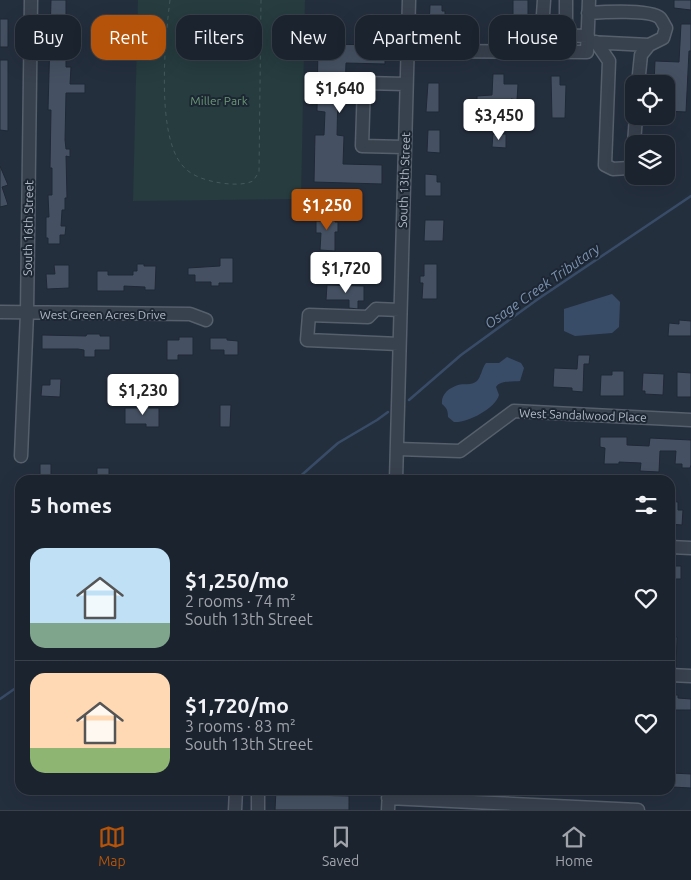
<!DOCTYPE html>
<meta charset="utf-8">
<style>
:root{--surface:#1b232e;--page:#282f3a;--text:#f1f3f6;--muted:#a0a4aa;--line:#39404a;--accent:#b45309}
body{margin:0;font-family:Ubuntu,sans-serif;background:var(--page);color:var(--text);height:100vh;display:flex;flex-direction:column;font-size:19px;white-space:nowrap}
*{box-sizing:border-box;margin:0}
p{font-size:16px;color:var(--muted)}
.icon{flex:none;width:28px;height:28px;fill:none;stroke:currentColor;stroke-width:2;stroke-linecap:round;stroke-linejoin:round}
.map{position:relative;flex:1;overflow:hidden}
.drawer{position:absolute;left:15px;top:475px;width:660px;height:320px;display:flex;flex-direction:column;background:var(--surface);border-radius:15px;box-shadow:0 5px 20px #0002,0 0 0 1px var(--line)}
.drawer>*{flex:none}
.hud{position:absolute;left:15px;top:15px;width:661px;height:45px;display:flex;gap:10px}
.controls{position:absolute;left:625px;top:75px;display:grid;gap:10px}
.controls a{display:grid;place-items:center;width:50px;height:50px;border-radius:10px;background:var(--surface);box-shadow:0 5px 20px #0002,0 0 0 1px var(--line);font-size:25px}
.price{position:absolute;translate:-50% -42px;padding:0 11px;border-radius:5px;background:#fff;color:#222;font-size:16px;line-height:32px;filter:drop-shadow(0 1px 2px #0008)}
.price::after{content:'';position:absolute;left:50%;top:30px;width:15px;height:11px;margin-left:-8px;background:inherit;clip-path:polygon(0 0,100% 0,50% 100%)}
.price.selected{background:var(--accent);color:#fff}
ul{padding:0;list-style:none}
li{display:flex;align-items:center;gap:15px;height:125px;padding:0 15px}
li+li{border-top:1px solid var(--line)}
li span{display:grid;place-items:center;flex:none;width:140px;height:100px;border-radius:15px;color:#555}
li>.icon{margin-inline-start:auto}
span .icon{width:60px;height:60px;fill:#fffc;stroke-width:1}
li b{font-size:21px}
h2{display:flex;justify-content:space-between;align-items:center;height:60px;padding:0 15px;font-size:21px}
.chip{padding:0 18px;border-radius:15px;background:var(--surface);box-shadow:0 5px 20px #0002,0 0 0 1px var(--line);font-size:18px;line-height:45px}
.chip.selected{background:var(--accent);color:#fff}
.tabs{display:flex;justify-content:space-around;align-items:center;height:70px;border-top:1px solid var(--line);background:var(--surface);font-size:14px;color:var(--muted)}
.tabs a{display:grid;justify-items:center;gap:2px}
.tabs .selected{color:var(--accent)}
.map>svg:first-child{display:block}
.green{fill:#263c3f}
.water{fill:#394c67}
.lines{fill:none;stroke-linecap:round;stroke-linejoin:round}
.stream{stroke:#394c67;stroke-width:2.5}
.building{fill:#455162;stroke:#1f2835}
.minor-casing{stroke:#565f6c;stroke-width:15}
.path{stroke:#44595c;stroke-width:1;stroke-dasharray:4 4;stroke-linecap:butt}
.minor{stroke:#38414e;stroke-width:12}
.labels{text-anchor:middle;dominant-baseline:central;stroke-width:4;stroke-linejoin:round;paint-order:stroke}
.park-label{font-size:12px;fill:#6b9a76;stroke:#1d2633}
.street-label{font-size:12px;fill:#b4bcc9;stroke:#1d2633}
.water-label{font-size:14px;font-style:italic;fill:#7c92b1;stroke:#1d2633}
</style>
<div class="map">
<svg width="691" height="810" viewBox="0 0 691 810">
<rect width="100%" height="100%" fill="#242f3e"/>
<!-- green -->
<path class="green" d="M138 0H305L301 199 133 201Z"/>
<!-- water -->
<path class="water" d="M612 294 620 302 619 327 612 333 575 336 564 331V309Z
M507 357 521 363 524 368 520 381C512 382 500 380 496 387L499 395C495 409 467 423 454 422L448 417C448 411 447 408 442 404 441 394 449 388 458 385 464 383 471 386 477 381 481 377 482 368 486 363H499Z"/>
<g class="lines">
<!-- stream -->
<path class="stream" d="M409 400 461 355 538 299 691 196
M296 480 338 443 377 420 388 412
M0 699 20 685"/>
</g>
<!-- building -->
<path class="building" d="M51 0H66V67H71L70 84H85V93H66L65 140 66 149H70V157L66 156 67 198H65V210H62L61 226H66L65 235H60V244H48V238H46V217H49L48 195H52V168H50L51 110H48Z
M513 0H528V21H513Z
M674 0H691V10L674 8Z
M430 5H442V11H445V19H442L441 29H429Z
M0 19H8V47H0Z
M681 24H691V51H689L686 112 666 111V84H654L655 61 679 62Z
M318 44 385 45V64L346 63 345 92 338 91 337 135 344 136 343 164 382 165V184L314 182 315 135H324L325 112 317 111Z
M0 60H8V131L0 130Z
M493 74H504V84H518L517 100 511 99V105L488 104V109H477V96L492 95Z
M551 76H560V85H566L565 118H552Z
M428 83H439V112H426Z
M428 130H440V153L427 152Z
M493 134H506V148L492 147Z
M0 166 8 185 2 187 8 205 0 207Z
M425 174 437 175V182H441V196H425Z
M321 212 335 213V222H338V232H335V251L320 250 321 233H316V221H321Z
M425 220H444L443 241H424Z
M220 258H233V283H219V286H211V282H195V275H188V268L220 266Z
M137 264H144V266H156L155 290H145V287L124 286V291H97V271H108V275H133V271H137Z
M424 264H437V299H422L423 283H420V276H424Z
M54 265H69V288L47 289 46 274H55Z
M327 285 364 286V301H358V309L349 308V300H326Z
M679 320 691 321V336H668L669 323 679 324Z
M87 334H100V336H110V350H95V357H84V350L78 349H42V335L86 336Z
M179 337H193V355H178V360H167V340H179Z
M210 338H227V340L238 341V355H224V350H210Z
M578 355H590L589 364H584L583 392 572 391V388L553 387 554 368 577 369Z
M612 371H624V396H600L601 375H612Z
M677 372 691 373V397H677Z
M643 373 664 374 663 395 645 394V391H642Z
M50 379H61L60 397 41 396 42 385H50Z
M138 404H149L148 408H159V427H146V424H125V408H138Z
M220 405H231L230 427H220Z
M600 437H627V445L649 446 650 438 691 440V465L690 468H682V464H675L676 451H660L659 472 640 471 641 463 619 462V464H604L605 448 600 447Z
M40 464H51V480H40Z
M97 468H109V480H97Z
M670 501 678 502V510H683L682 525 670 524Z
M670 566H681V579H670Z
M670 637H677L676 667H670Z
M670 695H678V698L691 699V710H670Z
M672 773 691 774V788L672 787Z
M276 790H309V795L349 796V810H275Z"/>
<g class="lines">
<!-- minor casing -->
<g class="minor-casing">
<path id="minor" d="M544 0 542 30 545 35 588 36
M588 42 649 45 663 38 666 28C664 25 662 20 660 18 651 9 602 12 588 13
M596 42 609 61 605 165 613 169 629 168 633 162 634 152
M566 43V0
M407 51 587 52 589 0
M638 84 641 55 649 45
M634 144 636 116
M404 147 362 146 364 83 406 84
M0 312 190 314 206 320
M399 344 307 340 309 315 368 317 376 309 400 310
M397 449 460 451 514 411 691 420
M21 456 27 313 31 0
M396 480 409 0
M670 547 691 548
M670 675 691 676
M388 798 638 810
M235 810 236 790
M258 810V790
M388 810 389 790"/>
</g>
<!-- path -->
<path class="path" d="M170 0C165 39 156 134 182 165 190 175 202 179 215 182 226 184 242 186 253 181L259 172 261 0"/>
<!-- minor -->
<use href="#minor" class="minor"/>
</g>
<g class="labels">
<!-- park labels -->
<g class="park-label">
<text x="219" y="100">Miller Park</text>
</g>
<!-- street labels -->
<g class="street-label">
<text transform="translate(404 180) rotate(-88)">South 13th Street</text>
<text transform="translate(28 228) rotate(-89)">South 16th Street</text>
<text x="103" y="314">West Green Acres Drive</text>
<text transform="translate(583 415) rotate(2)">West Sandalwood Place</text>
</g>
<!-- water labels -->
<g class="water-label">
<text transform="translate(542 286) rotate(-35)">Osage Creek Tributary</text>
</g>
</g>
</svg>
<div class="controls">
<a><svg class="icon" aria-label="locate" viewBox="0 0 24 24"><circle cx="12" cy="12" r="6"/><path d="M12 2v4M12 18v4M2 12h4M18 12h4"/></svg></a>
<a><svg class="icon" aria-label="layers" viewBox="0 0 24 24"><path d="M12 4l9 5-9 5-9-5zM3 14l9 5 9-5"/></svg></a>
</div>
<b class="price" style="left:340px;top:114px">$1,640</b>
<b class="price" style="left:499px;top:141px">$3,450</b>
<b class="price selected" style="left:327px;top:231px">$1,250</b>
<b class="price" style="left:346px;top:294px">$1,720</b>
<b class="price" style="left:143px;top:416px">$1,230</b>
<div class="hud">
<a class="chip">Buy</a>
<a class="chip selected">Rent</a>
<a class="chip">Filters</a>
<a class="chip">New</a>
<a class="chip">Apartment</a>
<a class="chip">House</a>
</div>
<section class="drawer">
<h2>5 homes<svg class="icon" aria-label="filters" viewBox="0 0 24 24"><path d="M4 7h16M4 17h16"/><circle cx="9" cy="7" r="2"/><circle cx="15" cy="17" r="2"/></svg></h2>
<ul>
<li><span style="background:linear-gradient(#bfe0f5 75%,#7fa58c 0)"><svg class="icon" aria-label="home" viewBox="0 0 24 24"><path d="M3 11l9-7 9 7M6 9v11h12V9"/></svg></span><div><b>$1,250/mo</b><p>2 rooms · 74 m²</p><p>South 13th Street</p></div><svg class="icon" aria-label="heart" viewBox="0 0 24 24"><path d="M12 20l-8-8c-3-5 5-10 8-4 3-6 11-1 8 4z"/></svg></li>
<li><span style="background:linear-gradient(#ffd9b3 75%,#8fb573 0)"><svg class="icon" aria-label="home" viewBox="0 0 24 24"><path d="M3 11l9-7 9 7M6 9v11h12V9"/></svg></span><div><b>$1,720/mo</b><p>3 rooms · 83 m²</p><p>South 13th Street</p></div><svg class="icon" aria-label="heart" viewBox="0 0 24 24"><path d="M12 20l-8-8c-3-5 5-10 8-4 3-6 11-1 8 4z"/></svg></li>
</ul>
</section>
</div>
<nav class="tabs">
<a class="selected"><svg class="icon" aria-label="map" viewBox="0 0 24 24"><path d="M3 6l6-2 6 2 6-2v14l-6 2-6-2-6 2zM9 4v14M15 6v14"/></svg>Map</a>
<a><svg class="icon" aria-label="saved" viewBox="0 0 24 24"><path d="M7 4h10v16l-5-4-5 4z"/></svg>Saved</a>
<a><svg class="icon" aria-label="home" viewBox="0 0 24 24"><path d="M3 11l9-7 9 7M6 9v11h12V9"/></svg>Home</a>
</nav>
